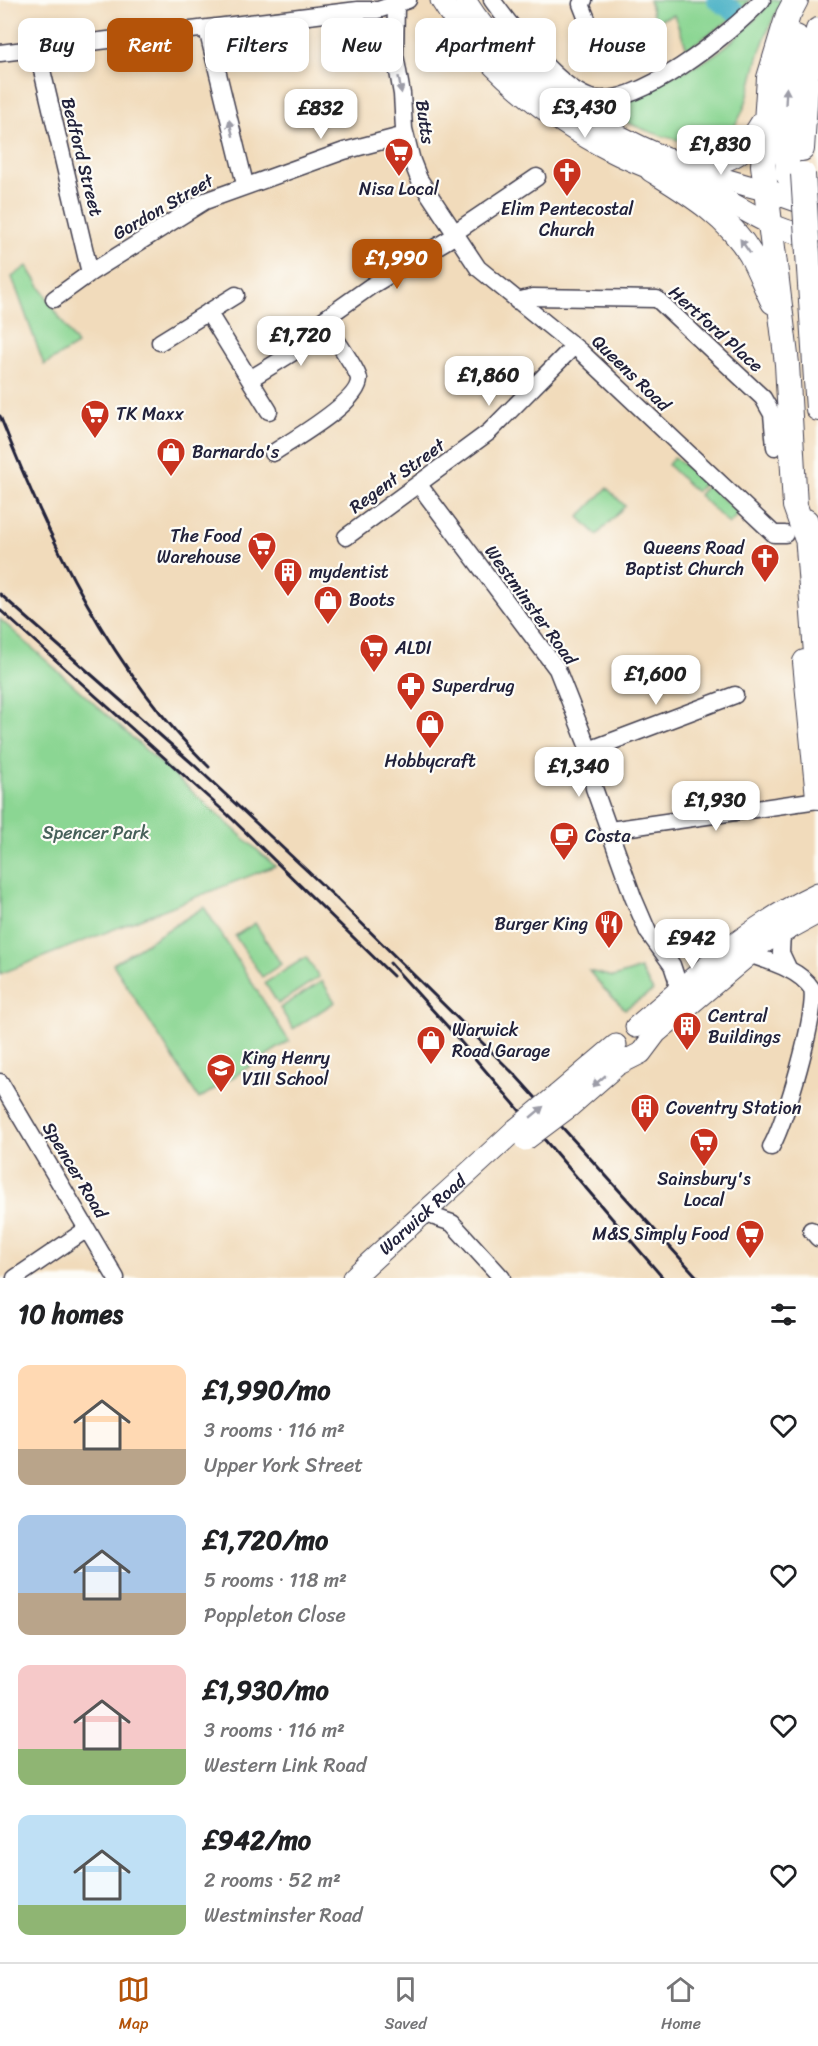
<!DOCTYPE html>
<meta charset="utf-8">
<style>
:root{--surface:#fff;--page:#f2f2f2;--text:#202124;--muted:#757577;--line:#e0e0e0;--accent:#b45309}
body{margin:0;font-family:Sriracha,sans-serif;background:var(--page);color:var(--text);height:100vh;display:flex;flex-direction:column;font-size:22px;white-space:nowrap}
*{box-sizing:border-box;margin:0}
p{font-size:20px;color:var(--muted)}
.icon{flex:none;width:33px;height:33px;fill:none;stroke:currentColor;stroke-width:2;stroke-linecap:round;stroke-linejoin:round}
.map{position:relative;height:1278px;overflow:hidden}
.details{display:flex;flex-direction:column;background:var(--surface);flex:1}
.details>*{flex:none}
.top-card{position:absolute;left:18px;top:18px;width:783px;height:54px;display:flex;gap:12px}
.price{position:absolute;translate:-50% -51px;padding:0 14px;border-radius:12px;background:#fff;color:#222;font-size:20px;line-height:39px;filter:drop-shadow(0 2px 3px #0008)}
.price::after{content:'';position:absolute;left:50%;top:36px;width:18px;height:14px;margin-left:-9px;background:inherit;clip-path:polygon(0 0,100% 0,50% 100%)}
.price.selected{background:var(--accent);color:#fff}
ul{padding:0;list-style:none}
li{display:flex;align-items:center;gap:18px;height:150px;padding:0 18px}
li span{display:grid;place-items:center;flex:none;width:168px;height:120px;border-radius:12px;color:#555}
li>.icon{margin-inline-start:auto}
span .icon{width:72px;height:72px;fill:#fffc;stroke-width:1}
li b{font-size:26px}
h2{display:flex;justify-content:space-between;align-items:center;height:72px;padding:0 18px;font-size:26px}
.chip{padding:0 21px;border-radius:12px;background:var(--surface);box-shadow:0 3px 9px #0003;font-size:21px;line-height:54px}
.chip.selected{background:var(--accent);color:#fff}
.tab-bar{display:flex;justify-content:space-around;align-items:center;height:84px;border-top:2px solid var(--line);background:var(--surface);font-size:16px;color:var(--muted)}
.tab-bar a{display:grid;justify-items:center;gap:3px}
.tab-bar .selected{color:var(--accent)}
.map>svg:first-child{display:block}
.green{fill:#8bd693;stroke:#567c67;stroke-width:1.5}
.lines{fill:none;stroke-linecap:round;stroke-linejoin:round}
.river{stroke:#46b0c5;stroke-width:20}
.minor-casing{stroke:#413e4e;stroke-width:19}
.major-casing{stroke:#413e4e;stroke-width:23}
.highway-casing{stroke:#413e4e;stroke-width:26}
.minor{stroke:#fff;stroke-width:16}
.major{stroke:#fff;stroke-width:21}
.highway{stroke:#fff;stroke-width:24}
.rail{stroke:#22223b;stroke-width:3}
.major-bridge-casing{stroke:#413e4e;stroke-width:23;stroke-linecap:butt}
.highway-bridge-casing{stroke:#413e4e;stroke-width:26;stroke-linecap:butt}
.major-bridge{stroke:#fff;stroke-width:21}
.highway-bridge{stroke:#fff;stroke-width:24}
.oneway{fill:#9c9ca7}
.labels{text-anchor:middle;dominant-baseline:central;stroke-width:4.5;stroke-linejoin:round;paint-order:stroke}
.street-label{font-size:18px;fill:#22223b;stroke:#fdfcf7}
.poi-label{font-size:18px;fill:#22223b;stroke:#fdfcf7;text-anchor:start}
.park-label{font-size:18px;fill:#47615a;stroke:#fdfcf7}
</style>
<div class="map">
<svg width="818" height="1278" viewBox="0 0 818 1278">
<rect width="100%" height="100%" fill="#fdfcf7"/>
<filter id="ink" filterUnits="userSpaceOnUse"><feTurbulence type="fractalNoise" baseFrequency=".0167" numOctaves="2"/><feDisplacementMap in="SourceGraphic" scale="12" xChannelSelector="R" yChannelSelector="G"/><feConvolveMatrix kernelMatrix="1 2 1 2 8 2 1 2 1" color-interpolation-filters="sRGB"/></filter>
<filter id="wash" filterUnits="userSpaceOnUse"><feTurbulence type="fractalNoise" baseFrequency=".008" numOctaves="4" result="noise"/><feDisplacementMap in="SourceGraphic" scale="24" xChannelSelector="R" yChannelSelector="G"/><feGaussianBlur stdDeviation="1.35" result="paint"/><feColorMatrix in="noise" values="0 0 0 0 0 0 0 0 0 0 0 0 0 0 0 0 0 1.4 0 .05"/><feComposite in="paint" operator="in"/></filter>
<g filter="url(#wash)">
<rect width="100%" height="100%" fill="#f1dbbb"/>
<!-- green -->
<path class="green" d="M649 0H750L737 15 687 49 674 15 655 21Z
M772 0H782C774 16 766 34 760 51 749 85 749 117 720 143 671 147 626 123 584 100 618 90 655 83 687 70 721 55 749 28 772 0Z
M27 266 77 345 44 365 12 277Z
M674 457 705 482 696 492 668 465Z
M707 485 739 513 729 524 699 495Z
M607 488 625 506 597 535 579 517Z
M0 619 275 866 0 974Z
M204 907 289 1041 199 1099 113 964Z
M255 923 281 964 262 977 235 936Z
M306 957 319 977 278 1004 265 983Z
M640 969 653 991 625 1009 604 989 589 971 613 977Z
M322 981 335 1002 293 1029 280 1008Z"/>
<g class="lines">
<!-- river -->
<path class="river" d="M717 0 735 12"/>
</g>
</g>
<g filter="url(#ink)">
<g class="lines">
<!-- minor casing -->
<g class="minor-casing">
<path id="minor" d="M492 0C513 29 555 84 588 97 633 114 733 31 762 0
M584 0 581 4 590 27
M396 6 395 55 402 94 404 129 412 161 419 179 478 268 580 351 774 534H785
M207 29 245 184
M37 49 90 273
M0 53 358 10H378L408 0
M454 233 537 177
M54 299 90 273 205 201 344 151 405 135
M517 301 533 297 657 299 763 398 772 414 775 447
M208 312 269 411
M160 342 236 295
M250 379 305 345 323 320 371 286 456 235
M273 453C292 440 360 402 359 379 358 370 329 330 323 320
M419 485 557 669 589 750 594 788 633 897 648 932 672 965 677 980 676 993
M346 537 489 432 574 346
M589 750 735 695
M610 830 818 800
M782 931 781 953 789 970
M740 951C763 960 798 967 812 989 818 1011 785 1124 771 1147
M0 1082 116 1278
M423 1213 452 1223 502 1278
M811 1230 818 1238
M15 1278 87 1229"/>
</g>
<!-- major casing -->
<g class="major-casing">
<g id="major">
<path d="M441 0C481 65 546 118 613 152 644 168 678 178 710 192 748 210 774 233 818 237"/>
<path d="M465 0C532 107 661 167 781 194"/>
<path d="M636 1027C698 975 744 928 818 893"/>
<path d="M557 1095 616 1045"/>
<path d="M569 1107 617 1065 641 1053 656 1033 763 943 818 913"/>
<path id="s1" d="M353 1278C407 1227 463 1179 516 1129"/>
</g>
</g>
<!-- highway casing -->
<g class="highway-casing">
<path id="highway" d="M796 0 788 15 769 78 763 165 787 364 795 506 806 537
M802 149 807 74 818 30
M695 167C731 160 745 154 764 121
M652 170C689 193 728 216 751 255 759 270 765 286 773 302
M788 175C785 129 783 82 796 37
M784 195 818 207
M816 380 818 409
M806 521 818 680
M805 662 818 797"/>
</g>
<!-- minor -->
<use href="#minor" class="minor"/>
<!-- major -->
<use href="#major" class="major"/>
<!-- highway -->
<use href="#highway" class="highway"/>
<!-- rail -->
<path class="rail" d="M0 416C50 543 111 670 209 767
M0 594 194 765 333 895 516 1076 698 1278
M0 610 228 815 393 976
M390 963 448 1027 663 1278"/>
<!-- major-bridge casing -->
<g class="major-bridge-casing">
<path id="major-bridge" d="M516 1129 557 1095
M525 1140 569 1107"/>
</g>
<!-- highway-bridge casing -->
<g class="highway-bridge-casing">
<path id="highway-bridge" d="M803 174 816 380"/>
</g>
<!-- major-bridge -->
<use href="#major-bridge" class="major-bridge"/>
<!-- highway-bridge -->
<use href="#highway-bridge" class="highway-bridge"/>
</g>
<!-- one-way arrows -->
<defs><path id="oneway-solid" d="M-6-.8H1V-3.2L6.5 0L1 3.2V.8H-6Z" transform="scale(1.5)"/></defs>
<g class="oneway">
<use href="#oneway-solid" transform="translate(400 85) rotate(80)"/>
<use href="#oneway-solid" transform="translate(786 96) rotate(-87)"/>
<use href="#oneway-solid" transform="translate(231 128) rotate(-104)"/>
<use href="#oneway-solid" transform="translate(745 246) rotate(-125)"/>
<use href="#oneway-solid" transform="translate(599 1081) rotate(139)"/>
<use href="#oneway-solid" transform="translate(537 1112) rotate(-40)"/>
</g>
</g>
<!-- icons -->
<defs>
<g id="supermarket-pin" transform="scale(1.5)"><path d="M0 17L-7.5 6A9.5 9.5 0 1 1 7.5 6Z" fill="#c8321e" stroke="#fdfcf7"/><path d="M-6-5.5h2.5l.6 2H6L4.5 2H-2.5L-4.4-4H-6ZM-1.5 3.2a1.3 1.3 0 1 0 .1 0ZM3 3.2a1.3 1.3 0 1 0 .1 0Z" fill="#fff"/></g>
<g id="church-pin" transform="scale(1.5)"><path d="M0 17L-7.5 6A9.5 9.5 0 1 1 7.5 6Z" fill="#c8321e" stroke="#fdfcf7"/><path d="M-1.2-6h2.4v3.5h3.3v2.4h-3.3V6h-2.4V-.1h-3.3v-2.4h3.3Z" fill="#fff"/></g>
<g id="shop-pin" transform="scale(1.5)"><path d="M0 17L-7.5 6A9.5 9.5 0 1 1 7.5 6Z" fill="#c8321e" stroke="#fdfcf7"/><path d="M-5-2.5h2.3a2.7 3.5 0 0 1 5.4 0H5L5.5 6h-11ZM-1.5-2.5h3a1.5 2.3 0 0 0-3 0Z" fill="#fff"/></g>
<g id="building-pin" transform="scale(1.5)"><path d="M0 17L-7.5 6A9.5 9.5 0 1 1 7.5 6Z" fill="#c8321e" stroke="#fdfcf7"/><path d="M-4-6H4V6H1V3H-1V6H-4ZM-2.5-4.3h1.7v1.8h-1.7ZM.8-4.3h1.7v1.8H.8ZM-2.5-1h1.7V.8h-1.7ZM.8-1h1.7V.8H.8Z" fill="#fff"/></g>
<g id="pharmacy-pin" transform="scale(1.5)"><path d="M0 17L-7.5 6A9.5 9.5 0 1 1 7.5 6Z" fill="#c8321e" stroke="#fdfcf7"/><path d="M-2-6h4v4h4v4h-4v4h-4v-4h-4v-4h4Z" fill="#fff"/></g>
<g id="cafe-pin" transform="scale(1.5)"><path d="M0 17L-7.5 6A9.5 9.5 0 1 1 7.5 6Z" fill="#c8321e" stroke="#fdfcf7"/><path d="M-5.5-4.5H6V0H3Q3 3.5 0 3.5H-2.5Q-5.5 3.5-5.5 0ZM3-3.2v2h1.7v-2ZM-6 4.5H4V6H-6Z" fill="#fff"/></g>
<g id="restaurant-pin" transform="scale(1.5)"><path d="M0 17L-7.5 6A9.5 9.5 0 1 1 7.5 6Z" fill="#c8321e" stroke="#fdfcf7"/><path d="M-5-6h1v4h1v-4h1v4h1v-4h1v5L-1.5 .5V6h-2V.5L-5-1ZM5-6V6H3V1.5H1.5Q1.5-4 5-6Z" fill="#fff"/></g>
<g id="school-pin" transform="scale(1.5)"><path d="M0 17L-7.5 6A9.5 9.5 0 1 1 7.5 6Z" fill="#c8321e" stroke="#fdfcf7"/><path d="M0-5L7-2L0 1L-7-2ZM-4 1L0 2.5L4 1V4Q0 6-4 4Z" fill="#fff"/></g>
</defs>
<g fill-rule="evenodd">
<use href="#supermarket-pin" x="399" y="152"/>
<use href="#church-pin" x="567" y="172"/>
<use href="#supermarket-pin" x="95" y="414"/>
<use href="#shop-pin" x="171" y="452"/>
<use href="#supermarket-pin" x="262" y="546"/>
<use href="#church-pin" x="765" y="558"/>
<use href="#building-pin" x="288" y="572"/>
<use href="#shop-pin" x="328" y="600"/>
<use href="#supermarket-pin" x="374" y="648"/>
<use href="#pharmacy-pin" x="411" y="686"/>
<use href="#shop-pin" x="430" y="724"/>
<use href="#cafe-pin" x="564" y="836"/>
<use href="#restaurant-pin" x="609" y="924"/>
<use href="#building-pin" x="687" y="1026"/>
<use href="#shop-pin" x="431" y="1040"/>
<use href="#school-pin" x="221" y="1068"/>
<use href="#building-pin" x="645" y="1108"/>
<use href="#supermarket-pin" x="704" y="1142"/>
<use href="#supermarket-pin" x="750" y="1234"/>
</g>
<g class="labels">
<!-- street labels -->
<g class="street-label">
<text transform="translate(425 122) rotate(82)">Butts</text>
<text transform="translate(82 157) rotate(76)">Bedford Street</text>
<text transform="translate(163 207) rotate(-30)">Gordon Street</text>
<text transform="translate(716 329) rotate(42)">Hertford Place</text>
<text transform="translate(631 373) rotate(44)">Queens Road</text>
<text transform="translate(397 476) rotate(-36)">Regent Street</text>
<text transform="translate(531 605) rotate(54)">Westminster Road</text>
<text transform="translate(75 1170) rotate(59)">Spencer Road</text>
<text stroke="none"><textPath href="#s1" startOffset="94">Warwick Road</textPath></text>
</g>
<!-- poi labels -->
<g class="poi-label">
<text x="399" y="189" text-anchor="middle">Nisa Local</text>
<text x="567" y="209" text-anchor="middle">Elim Pentecostal<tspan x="567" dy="21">Church</tspan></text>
<text x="116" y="414">TK Maxx</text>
<text x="192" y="452">Barnardo's</text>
<text x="241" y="536" text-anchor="end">The Food<tspan x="241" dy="21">Warehouse</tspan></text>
<text x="744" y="548" text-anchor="end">Queens Road<tspan x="744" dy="21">Baptist Church</tspan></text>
<text x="309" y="572">mydentist</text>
<text x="349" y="600">Boots</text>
<text x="395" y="648">ALDI</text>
<text x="432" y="686">Superdrug</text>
<text x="430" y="761" text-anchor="middle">Hobbycraft</text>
<text x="585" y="836">Costa</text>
<text x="588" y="924" text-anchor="end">Burger King</text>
<text x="708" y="1016">Central<tspan x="708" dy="21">Buildings</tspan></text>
<text x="452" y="1030">Warwick<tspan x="452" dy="21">Road Garage</tspan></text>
<text x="242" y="1058">King Henry<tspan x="242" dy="21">VIII School</tspan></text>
<text x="666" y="1108">Coventry Station</text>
<text x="704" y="1179" text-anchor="middle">Sainsbury's<tspan x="704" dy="21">Local</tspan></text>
<text x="729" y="1234" text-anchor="end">M&amp;S Simply Food</text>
</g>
<!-- park labels -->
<g class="park-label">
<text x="96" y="833">Spencer Park</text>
</g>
</g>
</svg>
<b class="price" style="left:585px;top:139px">£3,430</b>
<b class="price" style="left:321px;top:140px">£832</b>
<b class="price" style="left:721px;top:176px">£1,830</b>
<b class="price selected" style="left:397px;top:290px">£1,990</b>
<b class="price" style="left:301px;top:367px">£1,720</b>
<b class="price" style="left:489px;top:407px">£1,860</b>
<b class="price" style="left:656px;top:706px">£1,600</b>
<b class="price" style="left:579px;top:798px">£1,340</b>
<b class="price" style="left:716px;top:832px">£1,930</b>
<b class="price" style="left:692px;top:970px">£942</b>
<div class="top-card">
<a class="chip">Buy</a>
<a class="chip selected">Rent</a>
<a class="chip">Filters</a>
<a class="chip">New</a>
<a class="chip">Apartment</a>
<a class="chip">House</a>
</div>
</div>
<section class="details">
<h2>10 homes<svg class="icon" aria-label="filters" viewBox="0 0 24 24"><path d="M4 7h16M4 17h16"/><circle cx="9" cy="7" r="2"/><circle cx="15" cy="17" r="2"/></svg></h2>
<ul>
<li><span style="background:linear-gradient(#ffd9b3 70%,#b9a48a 0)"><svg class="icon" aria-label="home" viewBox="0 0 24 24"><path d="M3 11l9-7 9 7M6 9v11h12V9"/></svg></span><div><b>£1,990/mo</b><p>3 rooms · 116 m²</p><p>Upper York Street</p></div><svg class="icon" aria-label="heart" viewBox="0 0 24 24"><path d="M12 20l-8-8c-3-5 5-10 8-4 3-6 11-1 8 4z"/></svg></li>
<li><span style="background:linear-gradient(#a9c7e8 65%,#b9a48a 0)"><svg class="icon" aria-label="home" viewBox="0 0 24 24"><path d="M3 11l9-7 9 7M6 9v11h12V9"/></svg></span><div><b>£1,720/mo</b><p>5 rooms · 118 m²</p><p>Poppleton Close</p></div><svg class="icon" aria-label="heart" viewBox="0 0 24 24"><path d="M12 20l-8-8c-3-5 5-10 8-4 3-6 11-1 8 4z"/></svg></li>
<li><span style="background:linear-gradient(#f6c9c9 70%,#8fb573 0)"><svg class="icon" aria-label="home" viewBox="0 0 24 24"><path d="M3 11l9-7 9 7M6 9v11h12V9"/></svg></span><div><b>£1,930/mo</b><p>3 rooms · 116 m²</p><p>Western Link Road</p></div><svg class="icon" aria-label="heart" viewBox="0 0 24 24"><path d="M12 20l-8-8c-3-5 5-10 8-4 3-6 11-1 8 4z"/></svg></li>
<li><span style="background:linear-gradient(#bfe0f5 75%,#8fb573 0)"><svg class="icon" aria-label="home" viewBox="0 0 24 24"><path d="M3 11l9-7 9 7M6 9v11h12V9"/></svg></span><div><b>£942/mo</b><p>2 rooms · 52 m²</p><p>Westminster Road</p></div><svg class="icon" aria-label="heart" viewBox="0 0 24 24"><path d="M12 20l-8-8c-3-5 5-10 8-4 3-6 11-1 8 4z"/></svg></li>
</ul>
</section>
<nav class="tab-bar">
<a class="selected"><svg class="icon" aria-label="map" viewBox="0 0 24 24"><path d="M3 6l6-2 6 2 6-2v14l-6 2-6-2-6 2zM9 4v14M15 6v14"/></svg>Map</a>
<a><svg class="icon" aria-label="saved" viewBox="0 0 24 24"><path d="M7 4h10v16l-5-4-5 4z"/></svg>Saved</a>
<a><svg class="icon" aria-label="home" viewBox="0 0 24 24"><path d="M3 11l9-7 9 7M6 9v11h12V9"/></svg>Home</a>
</nav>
